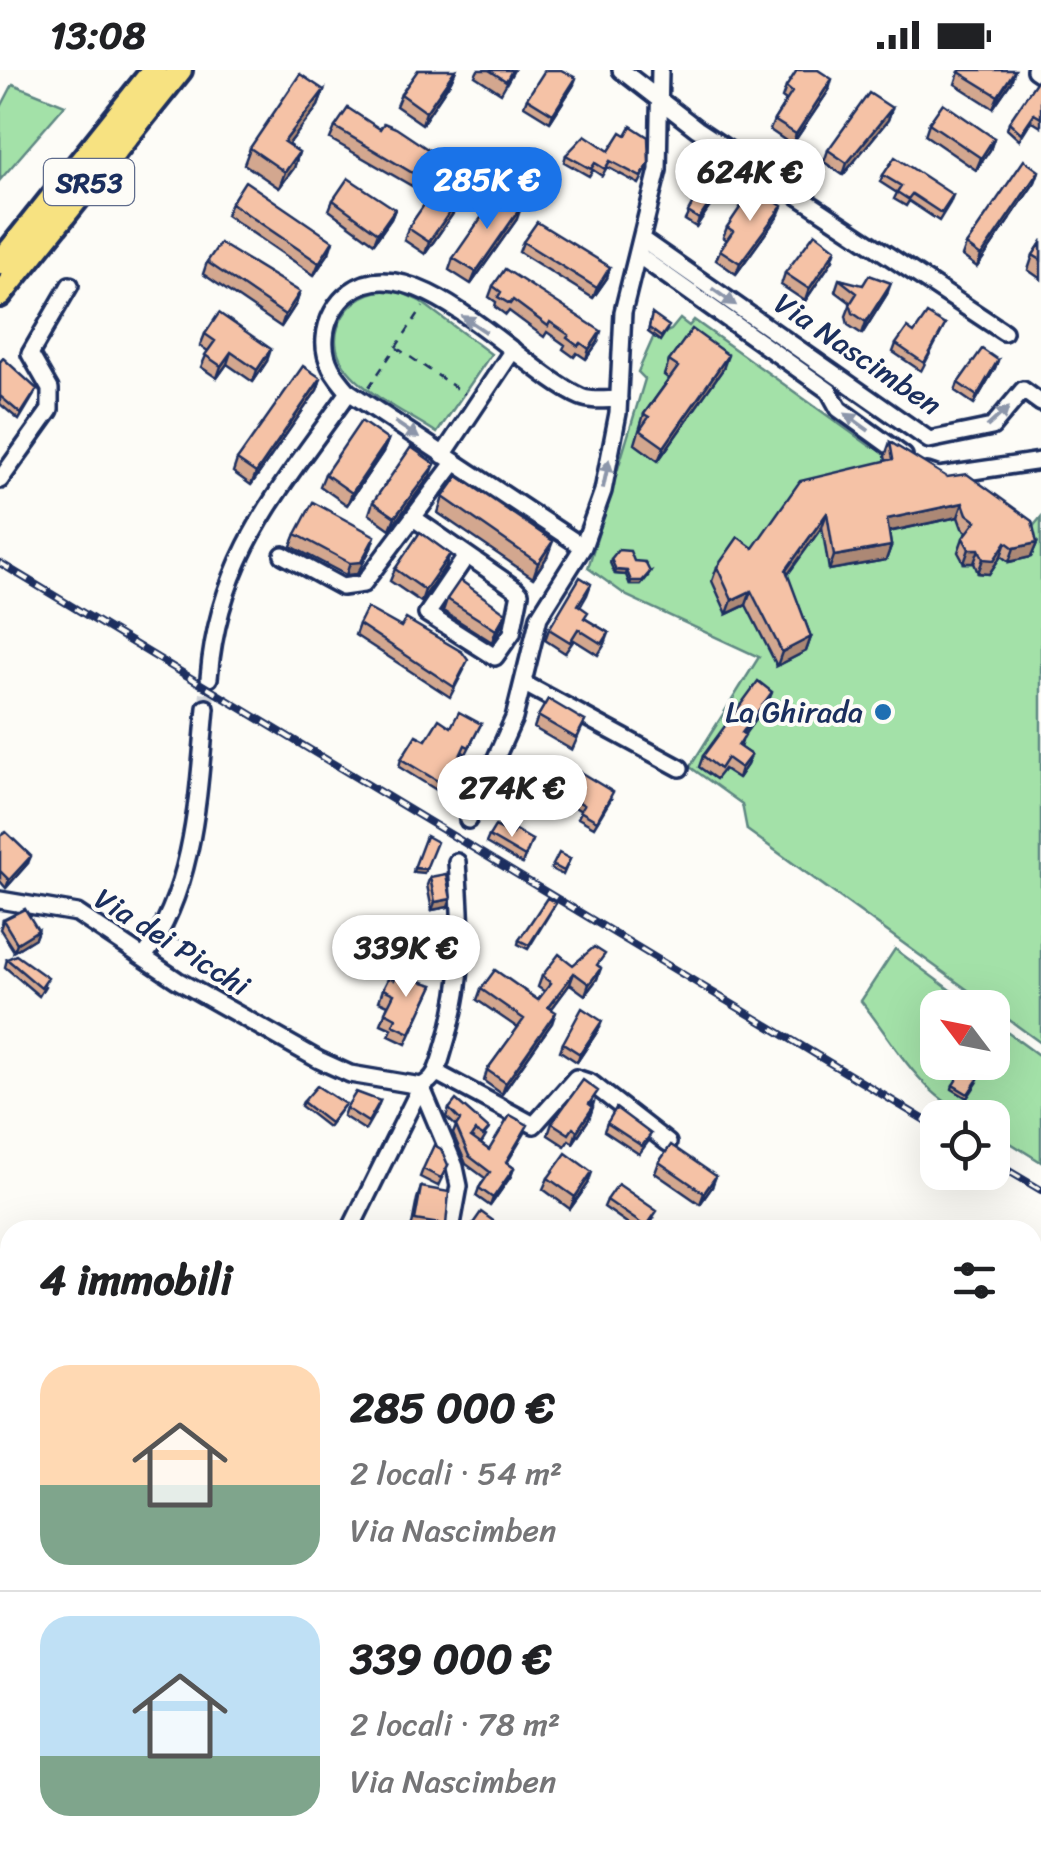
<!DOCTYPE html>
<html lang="it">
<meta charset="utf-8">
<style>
:root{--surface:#fff;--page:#f2f2f2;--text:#202124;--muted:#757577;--line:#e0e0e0;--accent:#1a73e8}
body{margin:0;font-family:Sriracha,sans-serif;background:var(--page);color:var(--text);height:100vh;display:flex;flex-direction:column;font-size:38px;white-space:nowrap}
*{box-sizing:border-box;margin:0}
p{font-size:32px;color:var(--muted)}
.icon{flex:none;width:55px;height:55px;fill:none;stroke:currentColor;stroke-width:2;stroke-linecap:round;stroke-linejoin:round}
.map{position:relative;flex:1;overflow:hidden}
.drawer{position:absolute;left:0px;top:1150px;width:1042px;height:640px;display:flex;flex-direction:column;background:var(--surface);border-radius:30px 30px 0 0;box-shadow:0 10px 40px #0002}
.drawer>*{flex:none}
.needle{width:65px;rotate:302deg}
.controls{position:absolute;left:920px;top:920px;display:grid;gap:20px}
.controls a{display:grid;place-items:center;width:90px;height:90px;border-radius:20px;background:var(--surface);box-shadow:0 10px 40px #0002;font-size:50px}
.price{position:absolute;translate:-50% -85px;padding:0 22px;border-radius:35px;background:#fff;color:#222;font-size:32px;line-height:65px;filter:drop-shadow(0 2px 5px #0008)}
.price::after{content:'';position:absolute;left:50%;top:60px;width:30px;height:22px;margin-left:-15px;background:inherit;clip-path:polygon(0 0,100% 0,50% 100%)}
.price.on{background:var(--accent);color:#fff}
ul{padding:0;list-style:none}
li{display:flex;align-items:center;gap:30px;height:250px;padding:0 40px}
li+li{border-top:2px solid var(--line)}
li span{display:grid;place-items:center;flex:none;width:280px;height:200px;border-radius:30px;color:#555}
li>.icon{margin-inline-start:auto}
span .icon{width:120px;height:120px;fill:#fffc;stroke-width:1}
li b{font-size:42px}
h2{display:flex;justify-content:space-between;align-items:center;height:120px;padding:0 40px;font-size:42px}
.status{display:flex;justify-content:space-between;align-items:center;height:70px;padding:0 50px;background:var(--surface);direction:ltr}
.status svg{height:28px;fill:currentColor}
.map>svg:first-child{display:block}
.green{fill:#a3e1a8;stroke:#5f8883;stroke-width:2.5}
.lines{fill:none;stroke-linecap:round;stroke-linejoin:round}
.minor-tunnel{stroke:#d0d3d8;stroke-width:15;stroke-dasharray:15 8;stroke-linecap:butt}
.minor-casing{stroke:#1b2f5e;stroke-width:22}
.highway-casing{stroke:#1b2f5e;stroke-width:30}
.path{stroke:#1b2f5e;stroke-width:2.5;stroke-dasharray:8 8;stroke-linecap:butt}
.minor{stroke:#fdfcf7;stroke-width:15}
.highway{stroke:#f7e281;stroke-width:22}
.rail-casing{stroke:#1b2f5e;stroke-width:8}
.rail{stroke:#fdfcf7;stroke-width:4;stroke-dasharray:11;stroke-linecap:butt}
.wall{fill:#d3a78f;stroke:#1b2f5e;stroke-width:2.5}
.shaded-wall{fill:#ac8874;stroke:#1b2f5e;stroke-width:2.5}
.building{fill:#f5c2a6;stroke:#1b2f5e;stroke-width:2.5}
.oneway{fill:#8c96aa}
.poi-dot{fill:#1f6fb2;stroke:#fdfcf7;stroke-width:4}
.labels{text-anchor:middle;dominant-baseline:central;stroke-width:8;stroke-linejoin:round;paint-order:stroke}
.shield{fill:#fdfcf7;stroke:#5f6c8c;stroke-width:2.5}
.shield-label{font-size:28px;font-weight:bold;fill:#1b2f5e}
.street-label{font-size:30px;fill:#1b2f5e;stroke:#fdfcf7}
.poi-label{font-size:30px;fill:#1b2f5e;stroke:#fdfcf7;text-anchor:end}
</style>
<div class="status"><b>13:08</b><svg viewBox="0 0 49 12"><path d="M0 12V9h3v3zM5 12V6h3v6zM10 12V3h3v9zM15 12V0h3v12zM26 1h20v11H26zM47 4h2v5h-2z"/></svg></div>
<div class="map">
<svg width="1041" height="1790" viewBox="0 0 1041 1790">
<rect width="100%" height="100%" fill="#fdfcf7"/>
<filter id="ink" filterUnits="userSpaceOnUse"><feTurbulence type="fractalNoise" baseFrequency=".01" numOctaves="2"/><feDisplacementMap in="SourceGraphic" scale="20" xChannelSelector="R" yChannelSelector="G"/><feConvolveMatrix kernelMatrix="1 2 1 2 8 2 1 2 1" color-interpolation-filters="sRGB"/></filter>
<g filter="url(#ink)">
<!-- green -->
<path class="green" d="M13 14 65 35 0 110V39Z
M396 220 420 231 491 284 437 363C399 337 310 302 343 246 355 226 373 219 396 220Z
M680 249 689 256 694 250 870 376 884 379 1027 464 1041 447V973L747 760 742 734 690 697 759 587 627 526 588 498 645 309 638 302 653 268 671 260Z
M895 879 973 937 938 938V992H992L993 952 1041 987V1092L993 1062 992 1048C931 1047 896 974 861 931Z"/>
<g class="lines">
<!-- minor-tunnel -->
<path class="minor-tunnel" d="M206 638 209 608"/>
<!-- minor casing -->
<g class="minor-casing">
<path id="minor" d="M621 0 697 59 1004 262
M1035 0 1041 4
M644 171 929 370 992 357 1023 320 1041 333
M639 186 829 321 839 339 904 386
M443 385 513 280
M927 402 939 406 1041 391
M0 410 50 340V319L30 284 70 215
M415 449 516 519 520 523 512 563 495 587 427 544 467 485
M583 477 349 322C335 306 323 291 325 268 326 250 336 232 350 222 414 173 522 301 581 327 593 332 607 329 619 329
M283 485 342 517 363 514 454 393
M209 608C219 484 281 419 349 322
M523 613 680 698
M468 750 514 648 539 547 583 477 603 421 618 343 623 242 658 100 660 0
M0 830 77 843 177 910 319 990 350 1004 421 1016
M144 887C196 816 198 722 206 638
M437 1003 534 1055 576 1008 591 1013 668 1073
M421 1016 455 1097 459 1116 451 1160
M350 1160 421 1016C437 1009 439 994 444 978 466 910 462 862 457 792
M2 1790 10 1779"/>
</g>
<!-- highway casing -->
<g class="highway-casing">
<path id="highway" d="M0 193 154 0
M0 225 180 0"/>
</g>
<!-- path -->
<path class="path" d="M397 278 465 324
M369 317 423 237
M176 863 182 894"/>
<!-- minor -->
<use href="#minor" class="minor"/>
<!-- highway -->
<use href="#highway" class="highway"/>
<!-- rail casing -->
<g class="rail-casing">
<path id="rail" d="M0 493 938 1058
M992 1091 1041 1120"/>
</g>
<!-- rail -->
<use href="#rail" class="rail"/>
</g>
<!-- wall -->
<path class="wall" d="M456 0 451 11 422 54 396 36 401 24Z
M478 0H514L501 23 475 6Z
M959 2 1011 12 993 38 955 14Z
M1041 11V57L1031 51 1019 70 1007 59 1009 52Z
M573 16 550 52 524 36 527 28Z
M786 17 829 20 792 75 770 60 774 50 786 31 782 28Z
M324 20 318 36 288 75 299 82 294 98 279 118 244 94 250 78Z
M892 38 888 50 843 105 824 92 828 80Z
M929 53 994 68 990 80 976 100 925 65Z
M335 57 380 59 432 82 427 93 412 116 330 69Z
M609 81 646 100 639 114 607 97 602 106 593 100 589 106 564 92 566 85Z
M705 95 726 109 723 117 696 157 685 150 695 130 694 123Z
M1039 101 1035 112 977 197 962 186 966 175Z
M883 105 953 125 950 133 939 151 909 131 906 136 894 129 897 123 880 112Z
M470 119 425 184 404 170 408 158Z
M333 130 395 139 391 149 374 173 329 140Z
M231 133 329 183 314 205 226 145Z
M778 146 736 204 716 190 720 180 727 170 723 167 727 157Z
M517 149 471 214 449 200 453 188Z
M523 172 607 208 593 228 519 182Z
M1041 173V209L1028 200 1033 185Z
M832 191 805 231 781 215 785 203Z
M207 192 300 222 296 234 281 257 203 204Z
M839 209 887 224 862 264 848 255 846 246 851 233 835 221Z
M493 216 598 272 586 289 577 283 574 287 563 279 565 275 547 262 544 267 509 241 506 245 495 237 496 232 489 227Z
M652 244 667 260 660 271 648 262Z
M945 255 921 301 893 282 896 274 914 263Z
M205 264 267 291 253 312 227 294 217 308 201 297 208 281 200 276Z
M998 290 995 298 974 334 955 321 958 313Z
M669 291 723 299 658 391 635 374 644 344 669 309 664 305Z
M0 292 34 325 19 350 0 334Z
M321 308 317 320 251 415 233 402 237 390Z
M388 370 383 382 347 435 320 416 325 404Z
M890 372 1037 473 1031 487 1009 492 1001 486 989 504 978 503 974 493H964L958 482 963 468 967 462 962 458 958 447 889 462 891 476 886 490 829 500 822 457 787 505 811 567 806 581 777 596 746 535 727 544 712 511 717 497 753 478 886 391 885 386Z
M430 406 390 459 369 444 373 432Z
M443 427 547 487 533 508 438 443Z
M296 464 371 478 357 504 346 505 291 476Z
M611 489 634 491 648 506 641 515H630L626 505 615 504 610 493Z
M446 495 421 532 390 511 395 499Z
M591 514 587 525 580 537 586 549 609 563 605 574 598 585 574 570 565 583 545 570 549 559Z
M447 529 506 543 502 555 492 572 443 541Z
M359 554 401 557 464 600 450 627 355 565Z
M772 622 768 632 744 665 740 678 751 685 747 695 738 708 724 699 716 709 699 697 703 686Z
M538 646 585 651 572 680 534 658Z
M481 654 466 684 463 682 443 724 399 697 401 689 426 670 451 657Z
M545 719 526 748 503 734 508 722Z
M562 722 611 729 594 757 578 748 581 741 560 728Z
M0 766 28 793 6 818 0 811Z
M489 766 532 770 522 794 486 773Z
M570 789 563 805 551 799 553 795Z
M430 807 451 829 448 837 432 840 427 815Z
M556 833 528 879 518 874 519 870Z
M3 850 38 860 35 868 14 881 0 859Z
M7 889 45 916 39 926 5 897Z
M573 895 600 897 597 909 585 925 570 914 551 939 552 953 502 1024 484 1011 487 1000 518 958 477 930 481 919 538 930 545 922 538 917 542 906Z
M394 910 433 915 406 974 389 966 392 959 381 954 388 935 379 931 383 919Z
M599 959 577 992 560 981 563 973Z
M977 1013 967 1028 952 1019 953 1015Z
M380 1031 377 1039 365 1060 343 1046 346 1038Z
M303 1032 345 1034 328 1057 301 1036Z
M594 1032 589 1049 573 1073 569 1070 565 1076 548 1065 552 1053Z
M449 1039 486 1066 481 1074 489 1080 525 1063 507 1093 514 1098 511 1106 490 1136 476 1126 479 1118 485 1108 466 1094 453 1064 456 1056 446 1047Z
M607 1053 648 1072 639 1084 604 1061Z
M659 1092 712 1117 700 1134 655 1103Z
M448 1095 438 1116 420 1107 423 1099Z
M548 1108 588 1114 570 1139 543 1119Z
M421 1117 446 1155 444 1160H411L417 1129Z
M607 1130 654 1148 646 1160H637L604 1137Z"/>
<!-- shaded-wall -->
<path class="shaded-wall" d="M456 0 451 11 422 54 426 42Z
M1015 0 1011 12 993 38 998 26Z
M576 8 573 16 550 52 553 44Z
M832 9 829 20 792 75 796 64Z
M324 20 318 36 278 88 284 72Z
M892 38 888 50 843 105 847 93Z
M994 68 990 80 976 100 981 88Z
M299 82 294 98 279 118 285 102Z
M432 82 427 93 412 116 416 105Z
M1039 101 1035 112 977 197 981 186Z
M474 107 470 119 425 184 429 172Z
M726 109 723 117 696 157 699 149Z
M782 136 778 146 736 204 740 193Z
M521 137 517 149 471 214 476 202Z
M395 139 391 149 374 173 378 163Z
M333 171 329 183 314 205 319 193Z
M836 179 832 191 805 231 809 219Z
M610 197 607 208 593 228 597 218Z
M891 213 887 224 862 264 866 252Z
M300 222 296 234 281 257 285 245Z
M601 261 598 272 586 289 589 279Z
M271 279 267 291 253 312 257 300Z
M231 282 227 294 217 308 221 296Z
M728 285 723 299 658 391 664 377Z
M998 290 995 298 974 334 977 326Z
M321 308 317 320 251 415 256 403Z
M388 370 383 382 347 435 352 423Z
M435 394 430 406 390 459 395 447Z
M963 433 958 447 882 463 887 449Z
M827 443 822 457 781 514 786 500Z
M375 466 371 478 357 504 346 505 350 493Z
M553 471 547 487 533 508 538 493Z
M1006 472 1001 486 989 504 978 503 983 489Z
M1037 473 1031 487 1009 492 1014 478Z
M891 476 886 490 829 500 834 486Z
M969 479H979L974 493H964Z
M450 484 446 495 421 532 425 520Z
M616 500 627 501 626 505 615 504Z
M650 502 641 515H630L631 511Z
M751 521 746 535 727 544 732 530Z
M506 543 502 555 492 572 496 560Z
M811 567 806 581 777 596 782 582Z
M772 622 768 632 738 673 742 663Z
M751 685 747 695 738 708 741 698Z
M550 707 545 719 526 748 530 736Z
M31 786 28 793 6 818 9 810Z
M414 798 426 799 424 803 413 802Z
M451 829 448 837 432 840 435 832Z
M38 860 35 868 14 881 17 873Z
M601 898 597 909 585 925 589 914Z
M574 903 570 914 545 948 548 937Z
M556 942 552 953 502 1024 506 1013Z
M602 951 599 959 577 992 580 984Z
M593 1037 589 1049 573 1073 577 1061Z
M514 1098 511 1106 490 1136 493 1128Z
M592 1102 588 1114 570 1139 575 1127Z
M716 1106 712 1117 700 1134 704 1123Z"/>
<!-- building -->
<path class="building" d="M418 0H455L426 42 401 24Z
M489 0H512L506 11Z
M545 0H561L576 8 553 44 527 28Z
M797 0H818L832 9 796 64 774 50 792 22 786 17Z
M961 0H1015L998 26 959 2Z
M300 4 324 20 284 72 299 82 285 102 250 78Z
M1038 9 1041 11V48L1034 44 1021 63 1009 52Z
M869 23 892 38 847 93 828 80Z
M943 33 994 68 981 88 929 53Z
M348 38 380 59 384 53 396 58 432 82 416 105 335 57Z
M631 56 648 67 649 94 641 107 610 91 605 99 595 93 591 99 566 85 585 65 609 81 621 62 626 65Z
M895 87 953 125 941 143 912 124 908 129 897 122 901 116 883 105Z
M1024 90 1039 101 981 186 966 175Z
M453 93 474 107 429 172 408 158Z
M705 95 726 109 699 149 688 142 698 124 697 115Z
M348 108 395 139 378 163 333 130Z
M245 111 333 171 319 193 231 133Z
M754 117 782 136 740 193 720 180 733 161 727 157Z
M499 122 521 137 476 202 453 188Z
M537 152 610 197 597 218 523 172Z
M815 163 836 179 809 219 785 203Z
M220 173 300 222 285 245 207 192Z
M1041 173V190L1033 185Z
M505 199 601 261 589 279 581 273 578 276 567 268 569 265 550 252 548 256 513 230 510 234 498 227 501 222 493 216Z
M869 205 891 213 866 252 853 243 850 234 857 223 839 209 863 215Z
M219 243 271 279 257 300 231 282 221 296 205 285 215 271 205 264Z
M652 244 669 256 661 267 649 258Z
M927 244 945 255 924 293 896 274 907 258 914 263Z
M692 259 728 285 664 377 640 360 649 347 644 344 678 297 669 291Z
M982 279 998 290 977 326 958 313Z
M3 288 37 319 21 344 0 326V292Z
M303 296 321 308 256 403 237 390Z
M361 351 388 370 352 423 325 404Z
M890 372 947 407 967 404 1032 451 1037 473 1014 478 1006 472 994 490 983 489 979 479H969L963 468 976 451 967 444 963 433 887 449 891 476 834 486 827 443 786 500 811 567 782 582 751 521 732 530 717 497 738 467 753 478 800 411 893 389Z
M411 377 435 394 395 447 373 432Z
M458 406 553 471 538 493 443 427Z
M313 432 375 466 361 492 350 493 296 464Z
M420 462 450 484 425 520 395 499Z
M618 480 630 481 634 491 645 492 650 502 642 511H631L627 501 616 500 611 489Z
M580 507 591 514 578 535 588 542 584 548 609 563 602 574 578 559 570 572 549 559Z
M460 510 506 543 496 560 447 529Z
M367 538 401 557 406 549 462 582 468 590 454 617 359 554Z
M758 611 772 622 742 663 745 665 738 676 751 685 741 698 727 688 720 699 703 686Z
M548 629 585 651 576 668 538 646Z
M459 642 481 654 469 677 465 675 446 716 401 689 416 665 426 670 439 649 451 657Z
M524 690 550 707 530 736 508 722Z
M575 699 613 722 597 751 580 741 584 735 562 722Z
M495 756 512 764 515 760 532 770 525 787 489 766Z
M6 762 31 786 9 810 0 801V766Z
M426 766 437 772 426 799 414 798Z
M559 783 570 789 564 801 553 795Z
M446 804 451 829 435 832 430 807Z
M547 828 556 833 529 875 519 870Z
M25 839 38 860 17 873 3 850Z
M594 877 605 884 597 895 601 898 589 914 574 903 548 937 556 942 506 1013 487 1000 524 949 481 919 495 900 538 930 551 913 542 906 559 884 573 895Z
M16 885 48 908 41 918 7 889Z
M397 904 433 915 410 963 393 955 396 948 385 942 394 924 383 919 389 907 394 910Z
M582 938 602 951 580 984 563 973Z
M963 999 978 1009 968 1024 953 1015Z
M583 1010 598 1021 589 1034 593 1037 577 1061 573 1058 569 1064 552 1053Z
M317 1016 345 1034 330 1053 303 1032Z
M356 1022 380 1031 368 1052 346 1038Z
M456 1030 489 1059 483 1066 475 1061 471 1067 489 1080 510 1045 528 1055 506 1092 514 1098 493 1128 479 1118 490 1102 469 1086 456 1056 460 1050 449 1039Z
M616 1038 651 1064 642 1076 607 1053Z
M434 1075 441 1079 448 1095 441 1108 423 1099Z
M671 1075 716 1106 704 1123 659 1092Z
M566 1083 592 1102 575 1127 548 1108Z
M618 1114 657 1141 646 1157 607 1130Z
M421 1117 449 1122 446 1155 415 1150Z
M481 1142 503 1158 502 1160H479L472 1155Z"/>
<!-- one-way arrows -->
<defs><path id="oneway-solid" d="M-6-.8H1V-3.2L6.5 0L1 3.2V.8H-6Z" transform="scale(2.5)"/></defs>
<g class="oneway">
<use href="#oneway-solid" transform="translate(724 227) rotate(35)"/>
<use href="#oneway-solid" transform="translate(474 254) rotate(-146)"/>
<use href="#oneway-solid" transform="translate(998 347) rotate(-42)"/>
<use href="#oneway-solid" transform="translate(857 352) rotate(-144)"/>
<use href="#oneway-solid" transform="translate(407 360) rotate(34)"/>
<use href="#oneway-solid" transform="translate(606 404) rotate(-78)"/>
</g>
</g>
<!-- markers -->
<circle class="poi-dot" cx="883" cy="642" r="10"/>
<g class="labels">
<!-- shield labels -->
<rect class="shield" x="44" y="89" width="90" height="46" rx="8"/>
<g class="shield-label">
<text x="89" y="112">SR53</text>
</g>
<!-- street labels -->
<g class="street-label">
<text transform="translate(858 284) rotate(34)">Via Nascimben</text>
<text transform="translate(172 872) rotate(32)">Via dei Picchi</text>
</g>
<!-- poi labels -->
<g class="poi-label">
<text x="863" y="642">La Ghirada</text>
</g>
</g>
</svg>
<div class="controls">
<a><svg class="needle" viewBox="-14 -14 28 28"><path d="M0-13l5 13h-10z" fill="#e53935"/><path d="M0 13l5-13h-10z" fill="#757577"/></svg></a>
<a><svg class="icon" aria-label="locate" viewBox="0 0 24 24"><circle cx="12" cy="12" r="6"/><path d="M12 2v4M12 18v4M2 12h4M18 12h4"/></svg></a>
</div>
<b class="price" style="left:750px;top:154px">624K €</b>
<b class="price on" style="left:487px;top:162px">285K €</b>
<b class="price" style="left:512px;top:770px">274K €</b>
<b class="price" style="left:406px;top:930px">339K €</b>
<section class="drawer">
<h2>4 immobili<svg class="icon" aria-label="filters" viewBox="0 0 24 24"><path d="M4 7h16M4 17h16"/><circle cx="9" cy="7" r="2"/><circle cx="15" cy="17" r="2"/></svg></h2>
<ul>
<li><span style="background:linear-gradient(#ffd9b3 60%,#7fa58c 0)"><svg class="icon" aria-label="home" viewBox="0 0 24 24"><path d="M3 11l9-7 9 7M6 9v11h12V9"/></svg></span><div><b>285 000 €</b><p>2 locali · 54 m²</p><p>Via Nascimben</p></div></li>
<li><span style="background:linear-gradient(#bfe0f5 70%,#7fa58c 0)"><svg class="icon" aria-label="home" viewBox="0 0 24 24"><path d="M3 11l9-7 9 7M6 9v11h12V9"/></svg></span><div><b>339 000 €</b><p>2 locali · 78 m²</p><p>Via Nascimben</p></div></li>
</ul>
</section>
</div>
